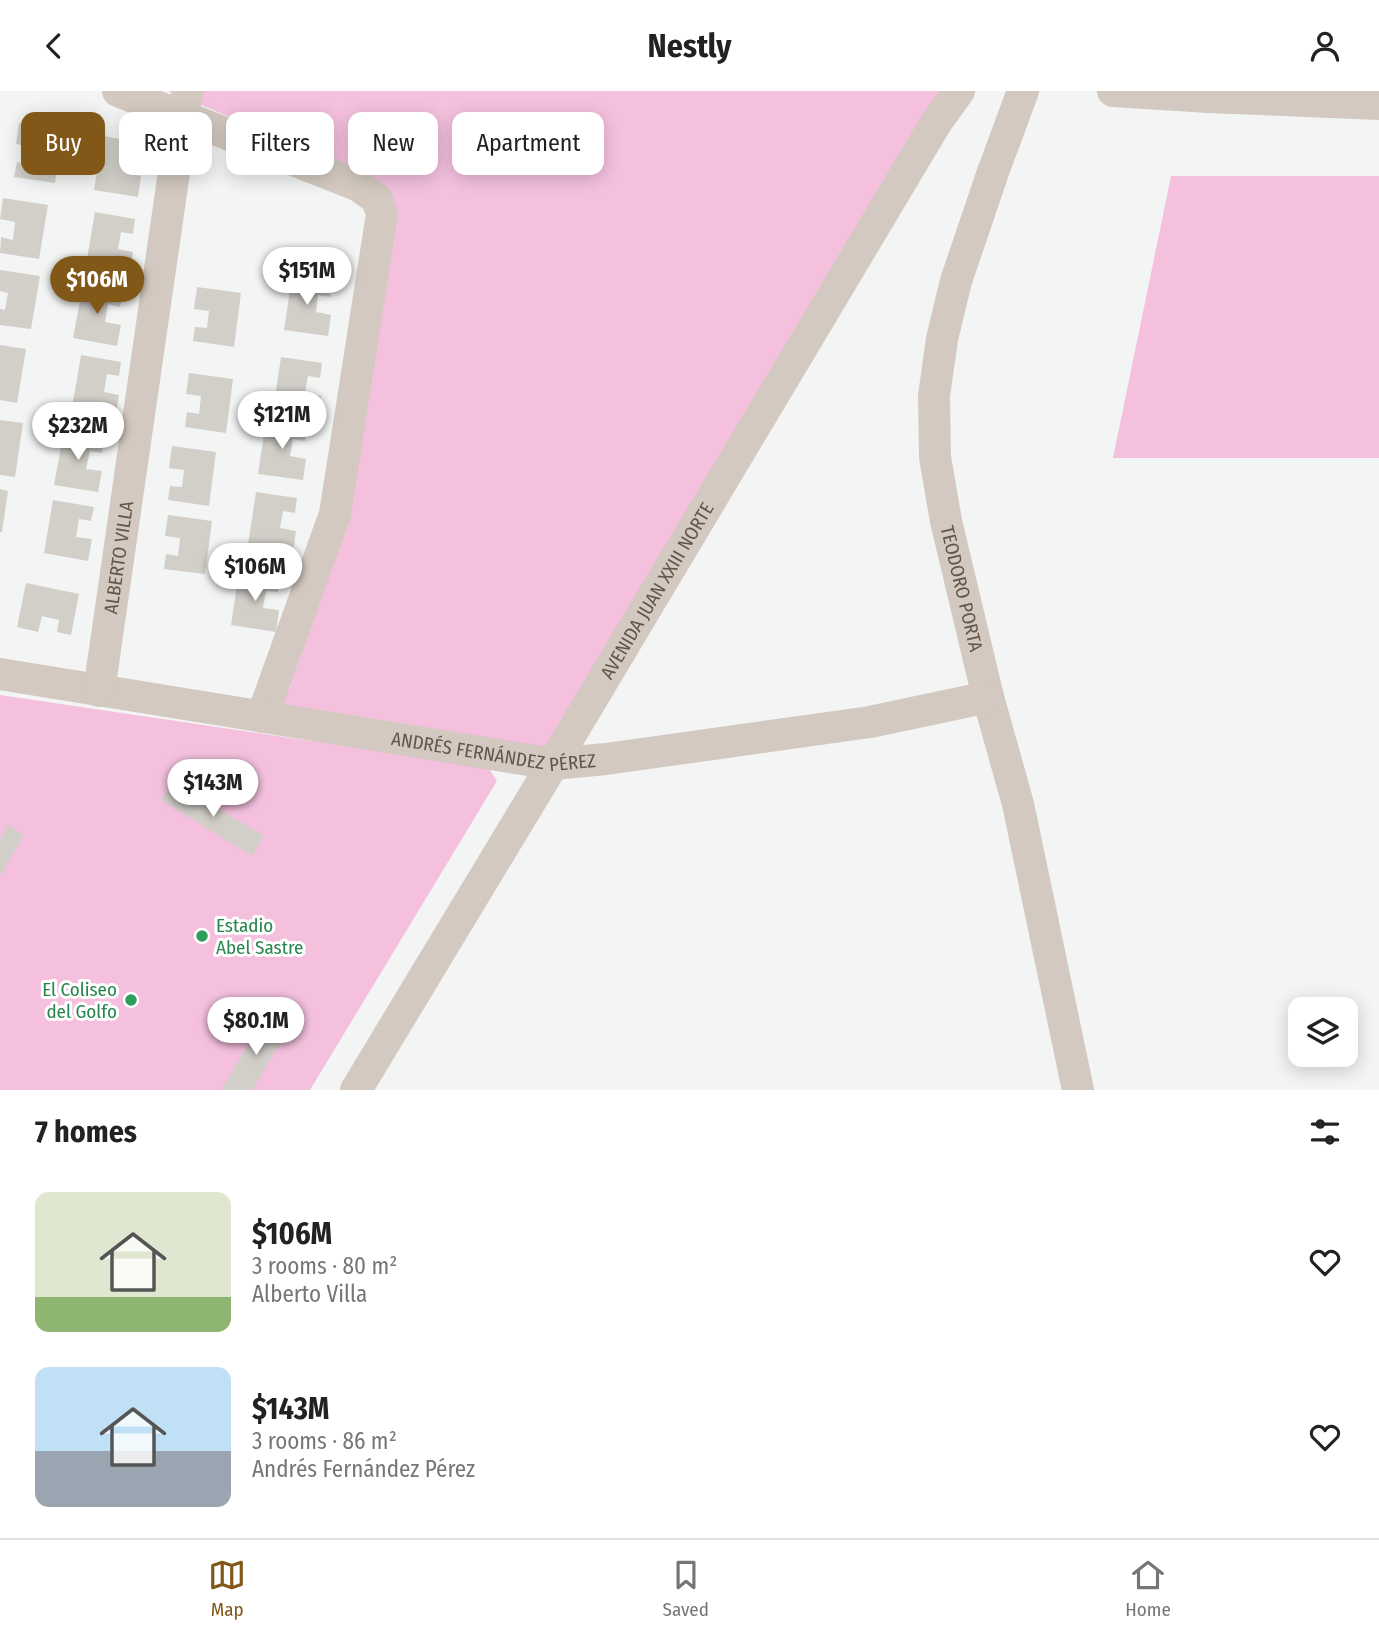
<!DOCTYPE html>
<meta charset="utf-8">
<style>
:root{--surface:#fff;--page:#f2f2f2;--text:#222;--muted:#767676;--line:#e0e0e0;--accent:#815818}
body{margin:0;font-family:"Fira Sans Condensed",sans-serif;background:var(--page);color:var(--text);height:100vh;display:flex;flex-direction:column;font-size:26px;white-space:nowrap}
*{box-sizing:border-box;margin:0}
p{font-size:23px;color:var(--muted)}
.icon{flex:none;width:38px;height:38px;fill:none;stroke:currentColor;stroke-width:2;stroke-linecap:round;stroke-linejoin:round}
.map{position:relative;height:999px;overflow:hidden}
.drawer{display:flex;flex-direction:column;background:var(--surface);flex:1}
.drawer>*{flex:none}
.hud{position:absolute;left:21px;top:21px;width:700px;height:63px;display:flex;gap:14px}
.buttons{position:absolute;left:1288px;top:906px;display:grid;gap:14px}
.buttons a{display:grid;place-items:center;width:70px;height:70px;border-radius:14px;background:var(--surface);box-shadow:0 4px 18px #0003;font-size:35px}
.price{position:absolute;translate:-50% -60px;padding:0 16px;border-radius:24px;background:#fff;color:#222;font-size:23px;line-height:46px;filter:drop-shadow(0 2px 4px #0008)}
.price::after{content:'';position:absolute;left:50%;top:42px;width:21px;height:16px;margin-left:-10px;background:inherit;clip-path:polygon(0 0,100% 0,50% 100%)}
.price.current{background:var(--accent);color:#fff}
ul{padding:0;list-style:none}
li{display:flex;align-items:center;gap:21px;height:175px;padding:0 35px}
li span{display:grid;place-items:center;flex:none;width:196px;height:140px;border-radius:14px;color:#555}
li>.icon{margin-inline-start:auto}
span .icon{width:84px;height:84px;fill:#fffc;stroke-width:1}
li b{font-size:30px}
h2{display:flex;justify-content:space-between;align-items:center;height:84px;padding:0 35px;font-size:30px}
.pill{padding:0 24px;border-radius:14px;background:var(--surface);box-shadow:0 4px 18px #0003;font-size:24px;line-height:63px}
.pill.current{background:var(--accent);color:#fff}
header{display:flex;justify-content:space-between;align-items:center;height:91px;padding:0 35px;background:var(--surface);font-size:32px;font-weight:700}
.dock{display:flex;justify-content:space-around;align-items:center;height:98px;border-top:2px solid var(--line);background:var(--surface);font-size:19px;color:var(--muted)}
.dock a{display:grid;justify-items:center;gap:4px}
.dock .current{color:var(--accent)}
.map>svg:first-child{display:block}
.green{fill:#f4c0de}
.building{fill:#d2cfc9}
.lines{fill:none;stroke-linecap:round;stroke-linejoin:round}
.minor{stroke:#d3c9c0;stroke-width:32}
.leisure-dot{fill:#2e9e5b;stroke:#fff;stroke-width:2.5}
.labels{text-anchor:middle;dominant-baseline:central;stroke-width:6;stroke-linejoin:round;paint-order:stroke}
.street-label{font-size:19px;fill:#625648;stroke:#fff}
.leisure-label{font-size:19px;fill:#27864d;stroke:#fff;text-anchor:start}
</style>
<header><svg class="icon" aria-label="back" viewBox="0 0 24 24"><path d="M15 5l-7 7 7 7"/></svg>Nestly<svg class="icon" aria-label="person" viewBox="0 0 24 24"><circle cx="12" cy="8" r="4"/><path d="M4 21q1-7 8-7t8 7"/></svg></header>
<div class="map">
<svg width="1379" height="999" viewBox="0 0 1379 999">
<rect width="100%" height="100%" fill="#f3f5f5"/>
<!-- green -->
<path class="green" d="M168 0H959L553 673 262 626 290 596 351 421 372 86Z
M1171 85H1379V367H1113Z
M0 604 488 676 497 690 310 999H0Z"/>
<!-- building -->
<path class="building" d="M19 32 63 39 55 92 14 86 17 71 28 73 31 56 16 53Z
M103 45 144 52 141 67 129 65 126 82 141 85 138 106 94 99Z
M3 107 48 114 39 168 0 162 1 146 13 149 15 131 0 128Z
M95 121 135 128 133 143 121 141 118 158 133 161 130 182 86 174Z
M0 179 40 185 31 238 0 234V218L5 219 8 202 0 200Z
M292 185 332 191 330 206 318 204 316 221 331 224 328 245 284 239Z
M83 194 123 201 120 216 108 213 105 231 121 234 117 255 73 247Z
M197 196 241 202 234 256 193 250 195 236 207 237 209 220 194 218Z
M0 254 26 258 17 312 0 309Z
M81 264 121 271 119 285 107 283 104 301 119 304 116 325 72 317Z
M281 266 322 272 320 287 308 285 305 302 321 305 318 326 273 319Z
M189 282 233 288 226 342 185 336 187 321 199 323 201 305 186 303Z
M0 329 23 332 15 386 0 384Z
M266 329 307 335 305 350 293 348 290 365 306 368 303 389 258 383Z
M64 340 104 348 102 362 90 360 86 378 102 380 98 401 54 394Z
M172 355 216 361 209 415 168 409 170 395 182 396 184 379 169 377Z
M0 398 8 400 2 441H0Z
M256 401 297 407 295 422 283 420 280 437 296 440 293 461 248 454Z
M53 409 94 416 91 430 79 428 76 446 92 448 88 470 44 462Z
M168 424 212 430 205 483 164 478 166 463 178 465 180 447 165 445Z
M239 481 280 487 278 501 266 500 263 517 279 519 276 541 231 534Z
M26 492 79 503 71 544 57 541 59 529 42 525 38 541 17 536Z
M172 690 264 745 252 765 161 709Z
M8 734 24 744 0 785V748Z
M265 926 288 939 252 999H221Z"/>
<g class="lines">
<!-- minor -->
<g class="minor">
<path d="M118 0 357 94 377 108 382 123 335 423 262 626"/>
<path id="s1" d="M1023 0 993 81 956 190 942 248 934 305 935 366 946 430 988 606 1018 713 1078 999"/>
<path d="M1113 0 1209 6 1379 13"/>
<path id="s2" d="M0 583 553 673 606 668 870 631 988 606"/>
<path id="s3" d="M99 600 182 26 188 0"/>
<path id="s4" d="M356 999 553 673 936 32 959 0"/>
</g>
</g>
<!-- markers -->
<g class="leisure-dot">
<circle cx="202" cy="845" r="7"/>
<circle cx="131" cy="909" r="7"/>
</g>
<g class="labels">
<!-- street labels -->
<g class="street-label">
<text stroke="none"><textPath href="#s3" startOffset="135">ALBERTO VILLA</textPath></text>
<text stroke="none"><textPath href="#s1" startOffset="514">TEODORO PORTA</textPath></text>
<text stroke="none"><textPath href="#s4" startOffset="583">AVENIDA JUAN XXIII NORTE</textPath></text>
<text stroke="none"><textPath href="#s2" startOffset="500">ANDRÉS FERNÁNDEZ PÉREZ</textPath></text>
</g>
<!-- leisure labels -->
<g class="leisure-label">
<text x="216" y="834">Estadio<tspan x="216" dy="22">Abel Sastre</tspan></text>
<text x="117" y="898" text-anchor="end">El Coliseo<tspan x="117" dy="22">del Golfo</tspan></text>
</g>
</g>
</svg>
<div class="buttons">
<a><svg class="icon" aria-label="layers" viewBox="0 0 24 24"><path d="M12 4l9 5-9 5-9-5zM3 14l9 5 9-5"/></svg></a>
</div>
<b class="price" style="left:307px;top:216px">$151M</b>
<b class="price current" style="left:97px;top:225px">$106M</b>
<b class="price" style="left:282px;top:360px">$121M</b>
<b class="price" style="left:78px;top:371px">$232M</b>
<b class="price" style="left:255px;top:512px">$106M</b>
<b class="price" style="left:213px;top:728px">$143M</b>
<b class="price" style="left:256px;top:966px">$80.1M</b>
<div class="hud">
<a class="pill current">Buy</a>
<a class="pill">Rent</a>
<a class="pill">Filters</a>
<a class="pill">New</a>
<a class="pill">Apartment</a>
</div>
</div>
<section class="drawer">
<h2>7 homes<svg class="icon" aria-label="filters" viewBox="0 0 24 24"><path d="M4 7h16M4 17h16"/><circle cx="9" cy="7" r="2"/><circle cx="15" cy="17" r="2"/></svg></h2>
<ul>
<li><span style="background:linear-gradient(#dfe7d0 75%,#8fb573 0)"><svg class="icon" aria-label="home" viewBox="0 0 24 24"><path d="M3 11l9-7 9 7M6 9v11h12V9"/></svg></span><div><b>$106M</b><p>3 rooms · 80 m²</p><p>Alberto Villa</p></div><svg class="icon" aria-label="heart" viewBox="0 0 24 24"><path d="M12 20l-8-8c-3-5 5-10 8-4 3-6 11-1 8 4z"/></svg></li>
<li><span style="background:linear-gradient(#bfe0f5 60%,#9aa5b1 0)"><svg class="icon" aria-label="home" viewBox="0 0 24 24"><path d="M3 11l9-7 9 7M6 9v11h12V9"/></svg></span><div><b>$143M</b><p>3 rooms · 86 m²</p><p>Andrés Fernández Pérez</p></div><svg class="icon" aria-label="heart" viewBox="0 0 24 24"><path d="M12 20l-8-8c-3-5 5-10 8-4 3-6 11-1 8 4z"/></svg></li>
</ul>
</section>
<nav class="dock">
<a class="current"><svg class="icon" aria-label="map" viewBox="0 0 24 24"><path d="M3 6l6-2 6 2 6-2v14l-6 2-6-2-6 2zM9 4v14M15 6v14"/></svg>Map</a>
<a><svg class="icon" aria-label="saved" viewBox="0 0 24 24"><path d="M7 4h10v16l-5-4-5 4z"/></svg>Saved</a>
<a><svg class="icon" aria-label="home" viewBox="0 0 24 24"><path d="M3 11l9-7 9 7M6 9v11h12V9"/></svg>Home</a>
</nav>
